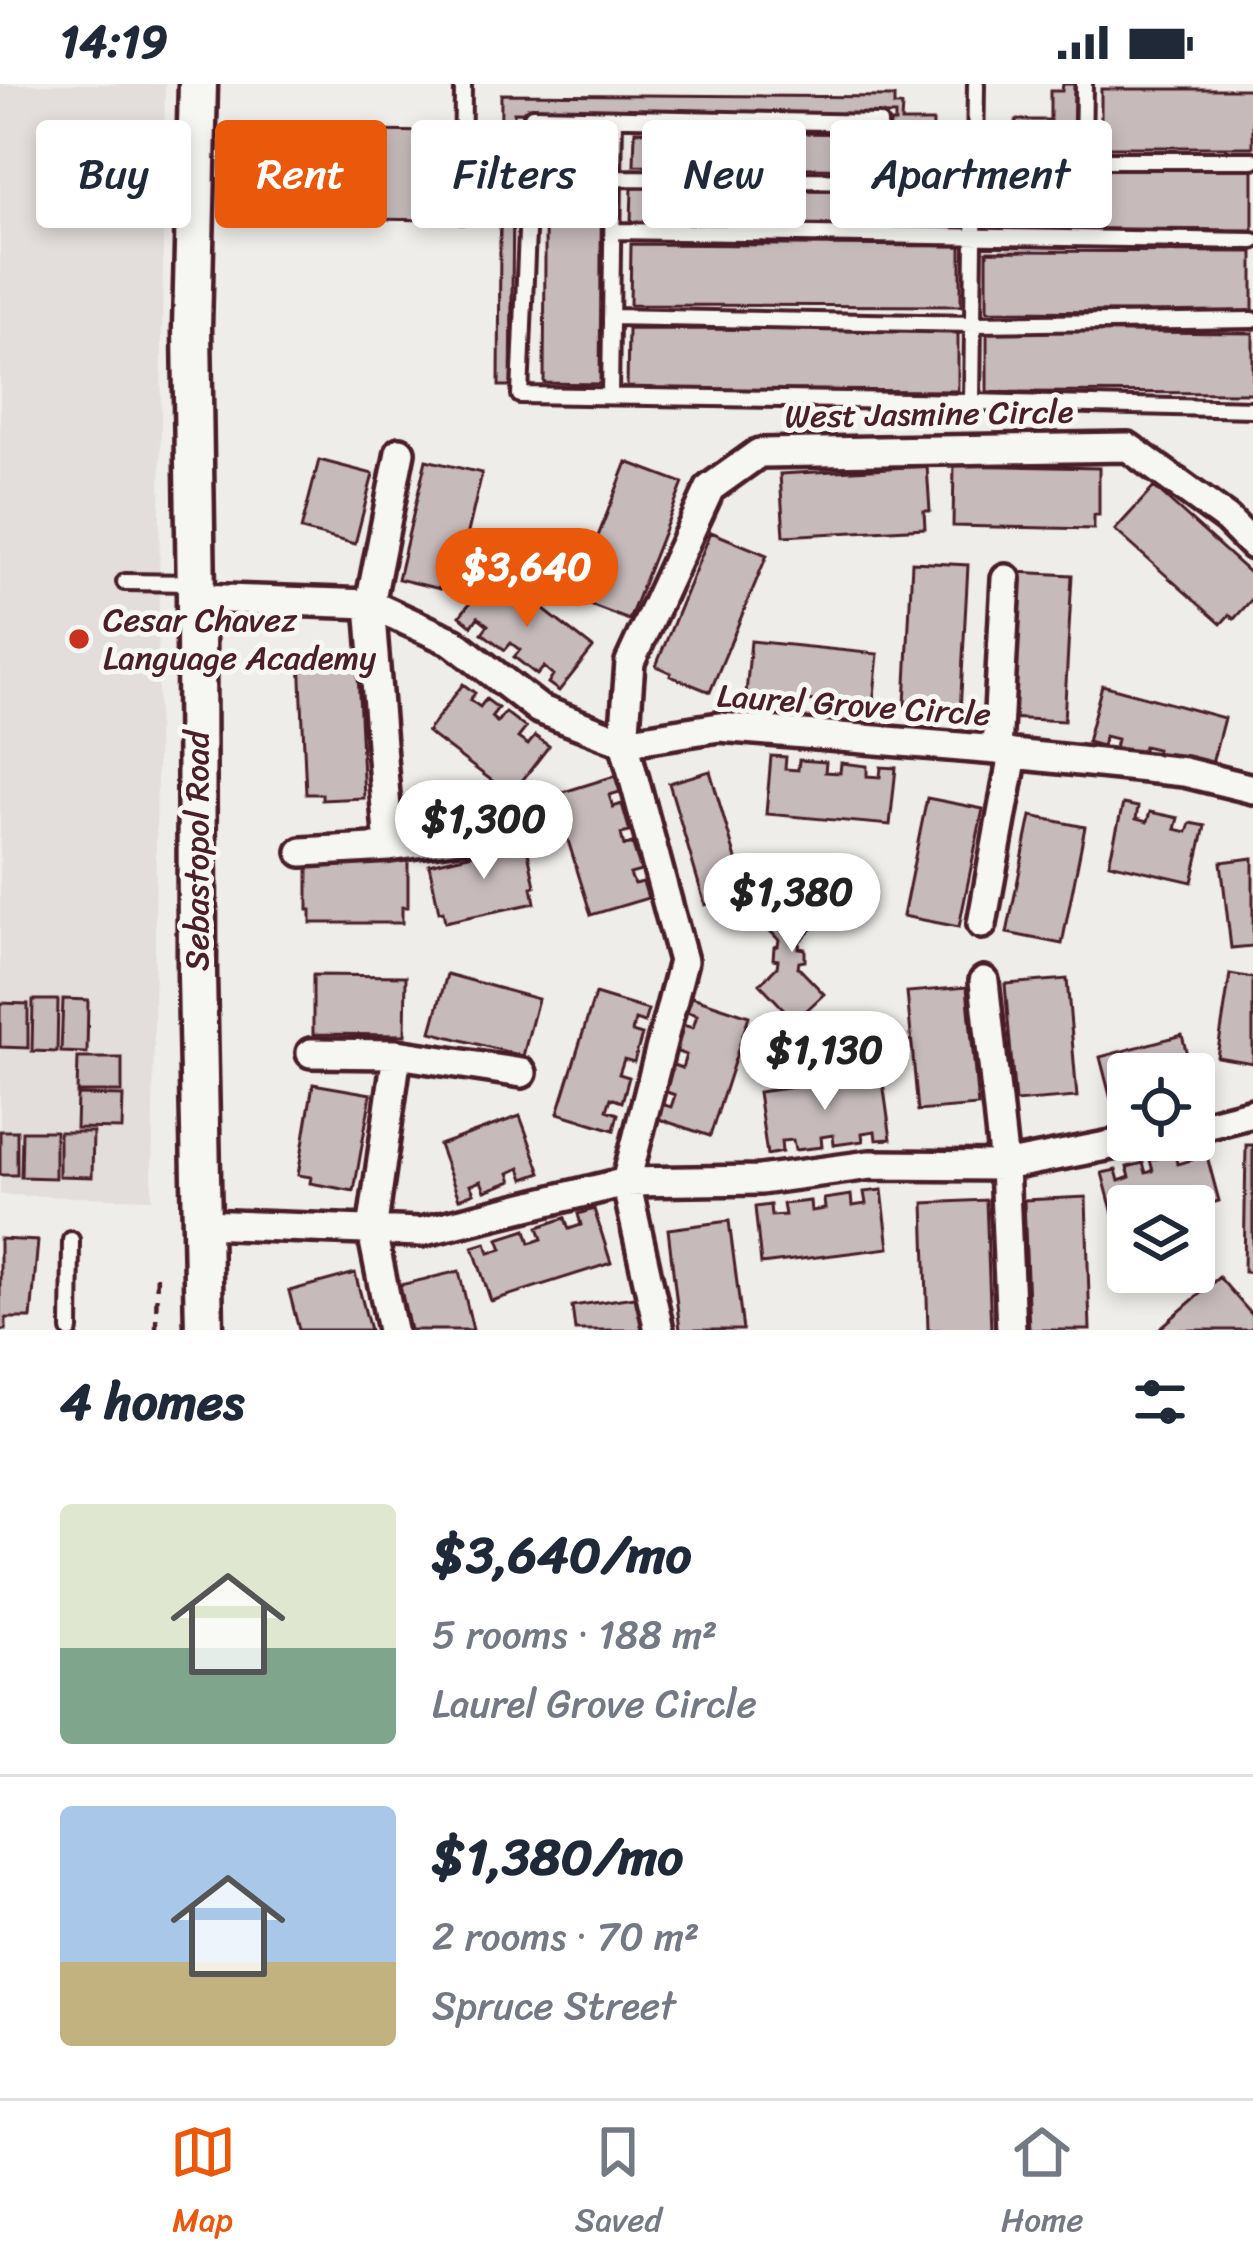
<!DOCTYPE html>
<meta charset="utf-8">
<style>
:root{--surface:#fff;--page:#f6f6f7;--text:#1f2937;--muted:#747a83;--line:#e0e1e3;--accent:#ea580c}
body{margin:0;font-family:Sriracha,sans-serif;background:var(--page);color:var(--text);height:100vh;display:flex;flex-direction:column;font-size:45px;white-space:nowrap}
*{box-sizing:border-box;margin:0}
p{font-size:39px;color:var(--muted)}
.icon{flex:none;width:66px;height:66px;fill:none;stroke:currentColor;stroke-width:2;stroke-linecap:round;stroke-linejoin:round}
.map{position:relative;height:1246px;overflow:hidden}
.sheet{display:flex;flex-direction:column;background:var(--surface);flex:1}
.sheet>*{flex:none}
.guide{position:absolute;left:36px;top:36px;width:1182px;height:108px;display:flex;gap:24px}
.tools{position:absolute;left:1107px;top:969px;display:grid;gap:24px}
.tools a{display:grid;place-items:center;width:108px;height:108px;border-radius:12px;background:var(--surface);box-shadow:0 6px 18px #0003;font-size:60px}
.price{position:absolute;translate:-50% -102px;padding:0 27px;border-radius:42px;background:#fff;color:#222;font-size:39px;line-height:78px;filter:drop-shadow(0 3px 6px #0008)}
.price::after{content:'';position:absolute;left:50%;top:72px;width:36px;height:27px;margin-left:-18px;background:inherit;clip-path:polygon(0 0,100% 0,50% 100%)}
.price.on{background:var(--accent);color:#fff}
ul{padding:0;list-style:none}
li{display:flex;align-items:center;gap:36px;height:300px;padding:0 60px}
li+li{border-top:3px solid var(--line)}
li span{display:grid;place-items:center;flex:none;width:336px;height:240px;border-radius:12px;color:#555}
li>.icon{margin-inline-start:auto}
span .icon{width:144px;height:144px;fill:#fffc;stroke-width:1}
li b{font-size:51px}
h2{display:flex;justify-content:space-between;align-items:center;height:144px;padding:0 60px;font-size:51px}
.chip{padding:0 42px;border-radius:12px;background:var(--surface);box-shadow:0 6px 18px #0003;font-size:42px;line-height:108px}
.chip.on{background:var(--accent);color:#fff}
.status{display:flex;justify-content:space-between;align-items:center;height:84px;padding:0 60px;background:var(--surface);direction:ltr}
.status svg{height:33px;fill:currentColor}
.tabs{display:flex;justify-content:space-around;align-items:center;height:168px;border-top:3px solid var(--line);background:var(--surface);font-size:33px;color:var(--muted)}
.tabs a{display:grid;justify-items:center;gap:6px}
.tabs .on{color:var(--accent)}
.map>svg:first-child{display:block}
.built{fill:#e3dedc}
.building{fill:#c6babb;stroke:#4a1f2b;stroke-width:3}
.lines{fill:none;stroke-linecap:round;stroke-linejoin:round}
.service-casing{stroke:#4a1f2b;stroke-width:22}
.minor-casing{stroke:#4a1f2b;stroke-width:36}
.secondary-casing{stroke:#4a1f2b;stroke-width:45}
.path{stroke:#4a1f2b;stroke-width:4.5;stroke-dasharray:12 9;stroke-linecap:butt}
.service{stroke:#f6f6f2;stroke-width:14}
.minor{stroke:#f6f6f2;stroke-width:27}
.secondary{stroke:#f6f6f2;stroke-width:36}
.poi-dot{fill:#c8321e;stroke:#f6f6f2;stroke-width:4.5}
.labels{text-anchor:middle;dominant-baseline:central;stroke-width:10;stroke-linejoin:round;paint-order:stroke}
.street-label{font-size:33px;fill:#4a1f2b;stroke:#f6f6f2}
.poi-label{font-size:33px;fill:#4a1f2b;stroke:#f6f6f2;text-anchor:start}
</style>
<div class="status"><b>14:19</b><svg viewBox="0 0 49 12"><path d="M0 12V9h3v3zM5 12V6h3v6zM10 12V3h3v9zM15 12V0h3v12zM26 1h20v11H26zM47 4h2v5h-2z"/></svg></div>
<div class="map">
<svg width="1253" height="1246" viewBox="0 0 1253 1246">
<rect width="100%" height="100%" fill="#efedea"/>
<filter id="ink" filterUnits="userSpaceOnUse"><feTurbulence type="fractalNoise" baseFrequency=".00833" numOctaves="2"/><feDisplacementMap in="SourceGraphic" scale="24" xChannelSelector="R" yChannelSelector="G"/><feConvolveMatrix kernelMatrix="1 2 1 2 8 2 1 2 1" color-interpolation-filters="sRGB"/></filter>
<g filter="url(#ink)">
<!-- built -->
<path class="built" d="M0 0H165L152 1115 0 1111Z"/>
<!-- building -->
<path class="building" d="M1063 0H1074L1073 66 986 65 987 53 1015 54 1016 36H1050V7H1062Z
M1101 5H1253V63H1101Z
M501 10 894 13V22H902L901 38H933L932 88H889L890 39H895V31L514 28 511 302H499Z
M365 47 440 48 439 136 364 135Z
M635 47 874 50V85L634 81Z
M546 48H602L600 300 544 299Z
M989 84 1253 85V146L989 144Z
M632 104 962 108 961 142 631 138Z
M631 160 961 162V222L630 221Z
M987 167 1253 168V229L987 227Z
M628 245 958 246V307L627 305Z
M987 247 1253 249V309L987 308Z
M319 376 373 390 355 460 301 446Z
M426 376 482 389 455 504 441 500 440 505 398 495Z
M627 378 683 399 629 536 582 518 585 512 576 509Z
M954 381 1099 384V431H1094V445L953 442Z
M927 382 930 427H924L925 444 784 452 780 390Z
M1154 403 1253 492V514L1234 535 1229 531 1221 540 1115 446Z
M711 448 767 471 710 608 670 592 671 589 656 582Z
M912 478 968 481 960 629 916 626V621H905Z
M494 487 593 564 559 607 548 599 553 591 544 583 537 591 514 573 520 566 511 559 505 566 482 549 488 541 478 533 472 542 460 532Z
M1015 488 1072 491 1064 637 1006 634Z
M751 557 878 570 872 633 856 631 857 620 844 619 843 630 815 627 816 617 804 616 803 626 774 623 775 612 763 611 762 622 745 620Z
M357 569 364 714 322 716V710H306L300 572Z
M463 600 475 609 470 616 480 623 486 615 498 624 491 633 497 638 505 628 526 644 518 654 528 661 535 652 549 662 511 711 427 648Z
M1102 601 1224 634 1209 691 1193 686 1196 676 1185 673 1182 683 1154 675 1157 665 1144 662 1141 671 1115 664 1117 655 1105 652 1102 662 1087 658Z
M771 672 786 673 785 685 798 686 799 676 826 678 825 688 840 689 841 679 867 682V692L880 693 881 683 896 684 890 741 766 730Z
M710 687 746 809 705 821 669 699Z
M615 692 620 708 609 711 613 723 622 720 630 748 621 750 624 762 632 759 641 787 630 790 634 800 643 798 648 814 591 831 554 711Z
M927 714 983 725 959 843 903 832Z
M1123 720 1138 723 1136 735 1147 738 1150 728 1178 734 1175 745 1187 748 1190 739 1205 742 1192 798 1109 779Z
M1031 732 1085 743 1062 860 1007 849Z
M526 758 535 802 532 803 535 819 445 838 443 827 439 828 429 780Z
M1253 774V862L1231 864 1221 778Z
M308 777H408V823H402V839H311V826H308Z
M797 804 825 832 800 857 799 864 805 865V877L799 878 798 883 824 910 795 937 760 900 777 883 778 876 773 875 774 863 778 862 779 856 762 839Z
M447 890 538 915 523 972 431 948Z
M1230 890 1253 894V979L1217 973Z
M313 891 406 892 405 951 313 950Z
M1067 895 1077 1013 1015 1018 1005 900Z
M967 903 978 1022 918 1027 907 908Z
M595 910 648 926 644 939 635 936 632 948 642 951 634 978 624 975 619 990 629 993 622 1018 611 1014 607 1026 618 1030 614 1046 558 1029Z
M692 913 749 932 710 1052 656 1034 661 1020 671 1023 675 1011 664 1007 673 981 682 984 686 971 675 967 683 941 693 944 697 931 687 928Z
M63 915 88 916 87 969 61 968Z
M33 916H58L57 968 32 967Z
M0 919 28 920V964L0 963Z
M1182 951 1192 990H1128V1032L1116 1035 1100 973Z
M78 974H122V1008H77Z
M882 991 891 1055 876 1056 875 1047 862 1049 863 1057 834 1061 833 1051 821 1053 822 1063 795 1066 793 1056 781 1057 782 1068 767 1071 758 1008Z
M313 1000 371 1010 354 1107 310 1099 311 1093 298 1091Z
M77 1011 123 1012 122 1045 76 1044Z
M520 1032 541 1089 524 1095 520 1084 509 1089 512 1097 485 1107 481 1097 470 1101 474 1109 459 1115 439 1061Z
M0 1047H17V1091H0Z
M22 1047H55V1094L21 1093Z
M59 1048H93L92 1093 59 1092Z
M1204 1061 1219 1117 1194 1124 1128 1122V1142L1117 1145 1102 1089 1116 1086 1119 1097 1130 1093 1127 1083 1143 1079 1146 1089 1153 1087 1150 1076 1175 1070 1177 1080 1192 1076 1189 1065Z
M1246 1061H1253V1189L1244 1188Z
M882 1106 889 1164 761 1180 755 1123 770 1121 771 1132 785 1131 783 1120 810 1117 811 1127 825 1125 824 1115 851 1111 852 1122 866 1120 864 1108Z
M1086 1113 1090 1246H1029L1024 1116Z
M986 1116 991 1246H928L924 1119Z
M594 1125 611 1179 491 1217 473 1163 486 1159 489 1169 502 1165 498 1155 526 1146 530 1159 542 1155 538 1143 565 1134 569 1145 581 1141 578 1130Z
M729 1137 743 1246H680L668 1145Z
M0 1155 38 1157 31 1234H6V1246H0Z
M459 1187 473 1246H410L400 1201Z
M355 1189 370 1246H299L289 1207Z
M1219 1193 1253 1232V1243L1250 1246H1158Z
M641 1212 646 1246H575L572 1222Z"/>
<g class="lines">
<!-- service casing -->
<g class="service-casing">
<path id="service" d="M1084 0 1083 76H1253
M614 34 613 94 880 97
M975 74 1083 76
M975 99 880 97 879 39 532 32 520 311 972 318 976 0
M462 131 463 0
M613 147 1253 157
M611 233 973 240 1253 236
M610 312 613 94
M972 318 1253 325
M125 498 192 499
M70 1246 71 1156"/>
</g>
<!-- minor casing -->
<g class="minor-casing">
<path id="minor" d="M196 514 370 520 453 558 539 625 624 658 719 643 997 666 1013 670 1184 688 1253 705
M997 666 1006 495
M389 763 370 520 400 368
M302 768 389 763 516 745
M982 840 1013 670
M984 897 1004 1082 1011 1246
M311 969 397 970 522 989
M1194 1044 1253 1029
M203 1140 421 1148 626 1098 760 1096 870 1081 1004 1082 1137 1056
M392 1246 372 1147 397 970
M659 1246 626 1098 683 877 624 658 630 578 710 404 759 369 1128 363 1227 435 1253 461"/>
</g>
<!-- secondary casing -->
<g class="secondary-casing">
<path id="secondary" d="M198 0 192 244 196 514 197 891 204 1246"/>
</g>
<!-- path -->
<path class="path" d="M156 1246 157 1183"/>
<!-- service -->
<use href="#service" class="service"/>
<!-- minor -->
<use href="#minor" class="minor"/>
<!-- secondary -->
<use href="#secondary" class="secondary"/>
</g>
</g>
<!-- markers -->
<circle class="poi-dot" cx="79" cy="555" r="12"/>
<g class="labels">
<!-- street labels -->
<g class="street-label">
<text transform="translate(929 330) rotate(-1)">West Jasmine Circle</text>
<text transform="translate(854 621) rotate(4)">Laurel Grove Circle</text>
<text transform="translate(197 767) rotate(-90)">Sebastopol Road</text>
</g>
<!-- poi labels -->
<g class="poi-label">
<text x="103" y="536">Cesar Chavez<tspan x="103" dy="38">Language Academy</tspan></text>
</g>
</g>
</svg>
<div class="tools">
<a><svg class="icon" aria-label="locate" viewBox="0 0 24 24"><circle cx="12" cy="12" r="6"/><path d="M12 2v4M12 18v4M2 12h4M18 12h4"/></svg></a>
<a><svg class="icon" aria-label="layers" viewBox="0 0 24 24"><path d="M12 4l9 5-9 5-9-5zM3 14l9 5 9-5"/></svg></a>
</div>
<b class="price on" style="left:527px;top:546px">$3,640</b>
<b class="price" style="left:484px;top:798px">$1,300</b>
<b class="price" style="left:792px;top:871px">$1,380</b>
<b class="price" style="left:825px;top:1029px">$1,130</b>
<div class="guide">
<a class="chip">Buy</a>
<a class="chip on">Rent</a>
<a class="chip">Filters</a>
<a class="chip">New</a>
<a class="chip">Apartment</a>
</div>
</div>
<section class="sheet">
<h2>4 homes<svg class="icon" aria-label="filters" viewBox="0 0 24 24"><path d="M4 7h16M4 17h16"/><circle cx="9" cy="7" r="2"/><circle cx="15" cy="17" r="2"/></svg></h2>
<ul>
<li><span style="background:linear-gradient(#dfe7d0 60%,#7fa58c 0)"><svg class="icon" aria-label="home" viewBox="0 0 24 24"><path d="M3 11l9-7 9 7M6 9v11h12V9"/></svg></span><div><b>$3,640/mo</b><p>5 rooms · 188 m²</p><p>Laurel Grove Circle</p></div></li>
<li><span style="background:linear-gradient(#a9c7e8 65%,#c2b280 0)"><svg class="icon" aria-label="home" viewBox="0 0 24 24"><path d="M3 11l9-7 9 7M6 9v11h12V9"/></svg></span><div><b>$1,380/mo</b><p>2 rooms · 70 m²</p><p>Spruce Street</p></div></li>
</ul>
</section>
<nav class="tabs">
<a class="on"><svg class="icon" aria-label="map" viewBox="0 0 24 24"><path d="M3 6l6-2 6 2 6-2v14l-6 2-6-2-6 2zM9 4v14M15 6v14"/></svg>Map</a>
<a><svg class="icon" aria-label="saved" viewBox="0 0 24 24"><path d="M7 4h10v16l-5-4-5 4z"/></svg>Saved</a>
<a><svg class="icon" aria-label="home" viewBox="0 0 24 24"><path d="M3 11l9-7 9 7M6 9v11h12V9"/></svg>Home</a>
</nav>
